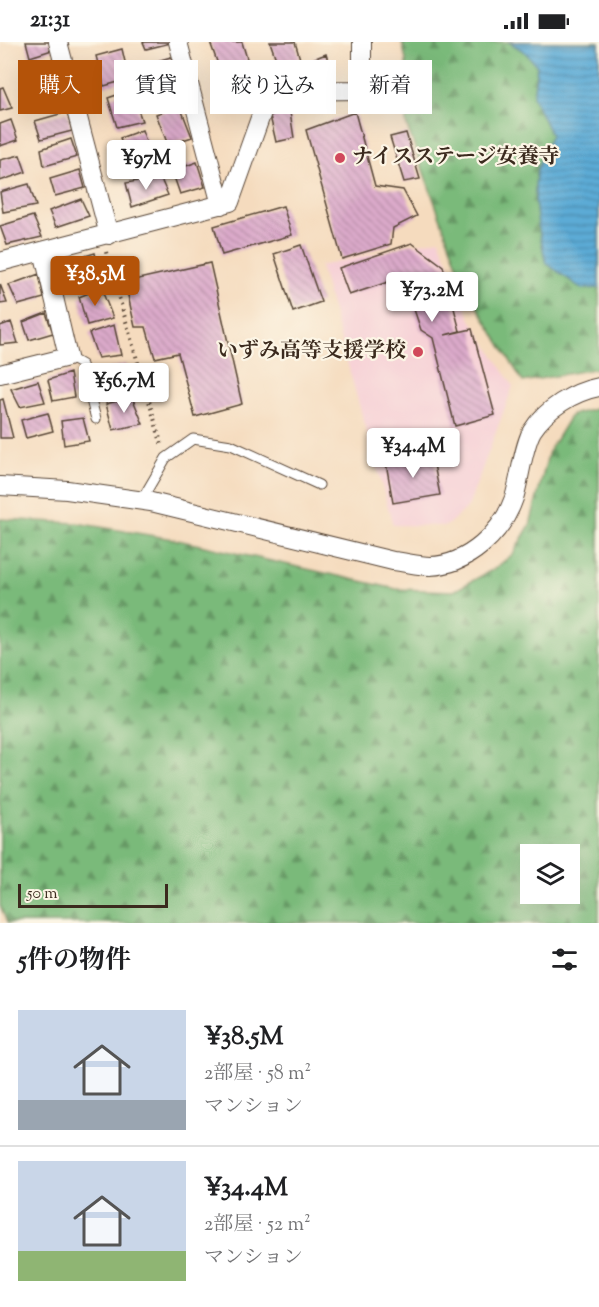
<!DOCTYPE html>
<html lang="ja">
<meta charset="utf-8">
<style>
:root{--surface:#fff;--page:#f6f6f6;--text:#202124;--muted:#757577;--line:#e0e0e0;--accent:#b45309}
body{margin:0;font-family:"Sorts Mill Goudy","Noto Serif JP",serif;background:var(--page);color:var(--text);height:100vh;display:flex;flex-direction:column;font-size:22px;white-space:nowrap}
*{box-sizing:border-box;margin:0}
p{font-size:20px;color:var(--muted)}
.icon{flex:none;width:33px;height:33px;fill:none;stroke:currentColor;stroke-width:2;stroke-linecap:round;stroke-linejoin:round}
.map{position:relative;height:881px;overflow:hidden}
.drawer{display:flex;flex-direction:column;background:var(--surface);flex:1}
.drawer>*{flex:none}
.top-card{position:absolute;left:18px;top:18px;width:564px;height:54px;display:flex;gap:12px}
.controls{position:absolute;left:520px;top:802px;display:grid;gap:12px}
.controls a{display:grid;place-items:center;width:60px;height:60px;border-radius:0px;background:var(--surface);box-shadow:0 6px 24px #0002;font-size:30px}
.scale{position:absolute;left:18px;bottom:15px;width:150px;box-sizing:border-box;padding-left:6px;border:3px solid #3b2a1e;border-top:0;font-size:16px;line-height:21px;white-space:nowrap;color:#3b2a1e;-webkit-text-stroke:4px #fcf5e5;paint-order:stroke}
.price{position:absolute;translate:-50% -51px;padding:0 14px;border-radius:6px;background:#fff;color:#222;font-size:20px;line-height:39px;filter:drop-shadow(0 2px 3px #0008)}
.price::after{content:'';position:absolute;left:50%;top:36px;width:18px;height:14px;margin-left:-9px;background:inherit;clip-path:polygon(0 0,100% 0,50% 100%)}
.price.active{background:var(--accent);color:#fff}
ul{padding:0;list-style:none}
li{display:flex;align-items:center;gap:18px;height:150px;padding:0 18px}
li+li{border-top:2px solid var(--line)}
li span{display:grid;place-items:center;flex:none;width:168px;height:120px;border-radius:0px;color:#555}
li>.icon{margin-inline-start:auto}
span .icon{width:72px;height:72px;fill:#fffc;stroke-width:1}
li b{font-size:26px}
h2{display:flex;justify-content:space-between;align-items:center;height:72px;padding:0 18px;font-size:26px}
.tag{padding:0 21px;border-radius:0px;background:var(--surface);box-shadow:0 6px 24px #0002;font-size:21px;line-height:54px}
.tag.active{background:var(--accent);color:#fff}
.status{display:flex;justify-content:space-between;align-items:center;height:42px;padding:0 30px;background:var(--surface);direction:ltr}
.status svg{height:16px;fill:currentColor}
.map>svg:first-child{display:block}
.built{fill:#f6cfd6}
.forest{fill:url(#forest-firs);stroke:#5a724c;stroke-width:1.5;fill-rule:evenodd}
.water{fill:url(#water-rules);stroke:#4c6a7a;stroke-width:1.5}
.building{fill:url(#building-back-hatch)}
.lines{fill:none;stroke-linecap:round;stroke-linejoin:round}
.lane-casing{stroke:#574536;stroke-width:11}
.street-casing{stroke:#574536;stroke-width:20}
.path{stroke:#574536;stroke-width:4;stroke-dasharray:1.5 4.5;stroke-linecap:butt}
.lane{stroke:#fff;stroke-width:9}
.street{stroke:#fff;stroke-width:18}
.poi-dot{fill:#d1495b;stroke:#fcf5e5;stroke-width:2}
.labels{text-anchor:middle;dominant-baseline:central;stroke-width:4.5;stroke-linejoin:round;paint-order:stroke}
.poi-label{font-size:21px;font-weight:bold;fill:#3b2a1e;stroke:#fcf5e5;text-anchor:start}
</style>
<div class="status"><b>21:31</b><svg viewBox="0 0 49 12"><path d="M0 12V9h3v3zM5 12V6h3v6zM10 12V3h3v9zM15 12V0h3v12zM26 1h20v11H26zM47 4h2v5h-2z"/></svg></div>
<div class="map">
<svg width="599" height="881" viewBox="0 0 599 881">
<defs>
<pattern id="forest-firs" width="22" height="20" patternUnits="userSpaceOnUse" patternTransform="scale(1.5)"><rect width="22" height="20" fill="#7aba7a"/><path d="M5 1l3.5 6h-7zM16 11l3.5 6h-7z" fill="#659763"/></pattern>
<pattern id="water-rules" width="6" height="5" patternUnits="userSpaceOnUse" patternTransform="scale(1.5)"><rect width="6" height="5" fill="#5cabd6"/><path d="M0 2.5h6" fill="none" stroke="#4d8bad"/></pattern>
<pattern id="building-back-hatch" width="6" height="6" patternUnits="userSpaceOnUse" patternTransform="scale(1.5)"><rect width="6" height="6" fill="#dcaacb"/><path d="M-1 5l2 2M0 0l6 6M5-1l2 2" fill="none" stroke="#b48ba4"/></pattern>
</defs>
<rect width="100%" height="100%" fill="#fcf5e5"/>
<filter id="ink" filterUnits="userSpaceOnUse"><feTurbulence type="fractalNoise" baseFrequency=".0167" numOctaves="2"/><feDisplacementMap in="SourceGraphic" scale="12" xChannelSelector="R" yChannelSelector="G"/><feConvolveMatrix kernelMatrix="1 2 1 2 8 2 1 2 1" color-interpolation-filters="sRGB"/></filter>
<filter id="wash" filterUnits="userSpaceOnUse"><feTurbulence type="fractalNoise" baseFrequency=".008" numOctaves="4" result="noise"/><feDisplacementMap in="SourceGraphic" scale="24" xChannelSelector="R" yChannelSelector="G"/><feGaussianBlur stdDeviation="1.35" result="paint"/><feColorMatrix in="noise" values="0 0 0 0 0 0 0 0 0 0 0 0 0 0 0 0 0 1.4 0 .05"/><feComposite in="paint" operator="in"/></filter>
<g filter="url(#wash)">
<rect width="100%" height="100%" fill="#f5dbbe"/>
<!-- built -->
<path class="built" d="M439 197 470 276 513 344 468 465 446 484 393 483 320 224Z"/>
<!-- forest -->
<path class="forest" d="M402 0H599V326L523 340 477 264 471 261 406 81V18Z
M599 366V881H7L0 863V477L76 481 173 497 396 547 454 549 494 527 513 512 530 483 549 409 571 373ZM531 813H570V852H531Z"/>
<!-- water -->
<path class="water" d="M509 0 599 1V246L582 247 546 221C540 193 532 162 536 133 538 119 546 105 551 93L533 55 537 24 525 10Z"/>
<g id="blocks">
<!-- building -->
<path class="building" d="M26 0H50L52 8 30 15Z
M143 0H171V1L146 7Z
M210 0H242L248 20 220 28Z
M270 0H295L300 17 277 20Z
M122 7 129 37 104 44 96 14Z
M326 12 330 26 319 29 313 17Z
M171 15 182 50 159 57 147 22Z
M52 22 61 50 36 55 27 29Z
M244 33 248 55 224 62 216 42Z
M3 45 12 66 0 69V46Z
M131 48 142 79 117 85 108 56Z
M180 64 192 95 168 103 156 72Z
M289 64 294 96 276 100 270 74Z
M67 70 72 89 41 97 35 79Z
M355 70 375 144 403 148 417 174 393 186 391 202 342 217 306 88Z
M11 78 18 98 0 104V82Z
M142 88 154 122 130 131 120 96Z
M406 91 420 137 404 140 390 95Z
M71 97 77 115 44 124 41 107Z
M20 113 26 130 0 139V118Z
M197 120 205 145 180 152 172 129Z
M80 128 85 146 55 154 50 137Z
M160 135 168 153 132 165 126 141Z
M29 142 36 164 3 170 0 150Z
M81 157 89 174 56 185 49 169Z
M283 164 292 193 222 213 214 184Z
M33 174 42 195 7 203 0 184Z
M412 201 443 224 460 289 445 293 472 287 495 373 455 384 433 296 421 288 403 235 349 253 339 226Z
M301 203 321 260 293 270 274 212Z
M95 211 101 237 77 240 72 218Z
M210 221 242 362 195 375 178 311 155 316 146 285H135L125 240Z
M39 232 44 256 18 263 9 243Z
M0 242 7 261 0 262Z
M101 246 113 276 87 283 79 255Z
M46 271 53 291 29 298 23 280Z
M11 280 18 301 0 303V284Z
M114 283 121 313 98 316 89 291Z
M125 322 133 347 111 353 102 330Z
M70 331 74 355 53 359 48 338Z
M38 339 45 360 20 365 11 347Z
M132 355 143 382 113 388 106 362Z
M3 357 13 396H0V358Z
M48 371 53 389 26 396 21 378Z
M83 376 89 399 64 403 61 379Z
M432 412 440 453 393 461 386 421Z"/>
</g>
</g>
<g filter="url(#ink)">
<use href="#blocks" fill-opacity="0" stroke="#574536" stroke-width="1.5"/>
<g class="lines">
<!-- lane casing -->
<g class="lane-casing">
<path id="lane" d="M68 315 82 323 96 377
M141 459 166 416 193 397 231 403 319 443"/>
</g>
<!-- street casing -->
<g class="street-casing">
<path id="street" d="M58 0 109 193
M178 0 221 163
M0 220 230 160 265 62 280 49 362 48V0
M0 332 68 315 43 209
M0 444 67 448 151 460 393 519C405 520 418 524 430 524 468 523 502 491 514 456 520 437 523 405 532 389 546 367 573 350 599 345"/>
</g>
<!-- path -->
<path class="path" d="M106 210 162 404"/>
<!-- lane -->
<use href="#lane" class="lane"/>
<!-- street -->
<use href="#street" class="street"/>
</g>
</g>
<!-- markers -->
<g class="poi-dot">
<circle cx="340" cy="116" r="6"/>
<circle cx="418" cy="310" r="6"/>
</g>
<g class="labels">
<!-- poi labels -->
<g class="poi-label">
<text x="352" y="116">ナイスステージ安養寺</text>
<text x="406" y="310" text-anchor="end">いずみ高等支援学校</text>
</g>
</g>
</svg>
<div class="controls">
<a><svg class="icon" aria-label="layers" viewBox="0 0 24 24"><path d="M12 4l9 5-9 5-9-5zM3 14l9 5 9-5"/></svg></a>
</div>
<div class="scale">50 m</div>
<b class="price" style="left:146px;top:149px">¥97M</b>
<b class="price active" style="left:95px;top:265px">¥38.5M</b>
<b class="price" style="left:432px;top:281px">¥73.2M</b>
<b class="price" style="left:124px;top:372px">¥56.7M</b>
<b class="price" style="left:413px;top:437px">¥34.4M</b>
<div class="top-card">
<a class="tag active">購入</a>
<a class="tag">賃貸</a>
<a class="tag">絞り込み</a>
<a class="tag">新着</a>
</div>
</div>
<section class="drawer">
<h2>5件の物件<svg class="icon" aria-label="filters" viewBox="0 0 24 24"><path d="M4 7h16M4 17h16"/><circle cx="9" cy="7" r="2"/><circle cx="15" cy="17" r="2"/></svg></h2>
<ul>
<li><span style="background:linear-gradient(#c9d6e8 75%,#9aa5b1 0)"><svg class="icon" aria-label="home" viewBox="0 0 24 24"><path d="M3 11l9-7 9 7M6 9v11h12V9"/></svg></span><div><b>¥38.5M</b><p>2部屋 · 58 m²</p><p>マンション</p></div></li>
<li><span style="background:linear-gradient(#c9d6e8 75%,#8fb573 0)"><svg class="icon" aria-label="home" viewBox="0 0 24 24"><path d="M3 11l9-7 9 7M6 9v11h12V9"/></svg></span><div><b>¥34.4M</b><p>2部屋 · 52 m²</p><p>マンション</p></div></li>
</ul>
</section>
